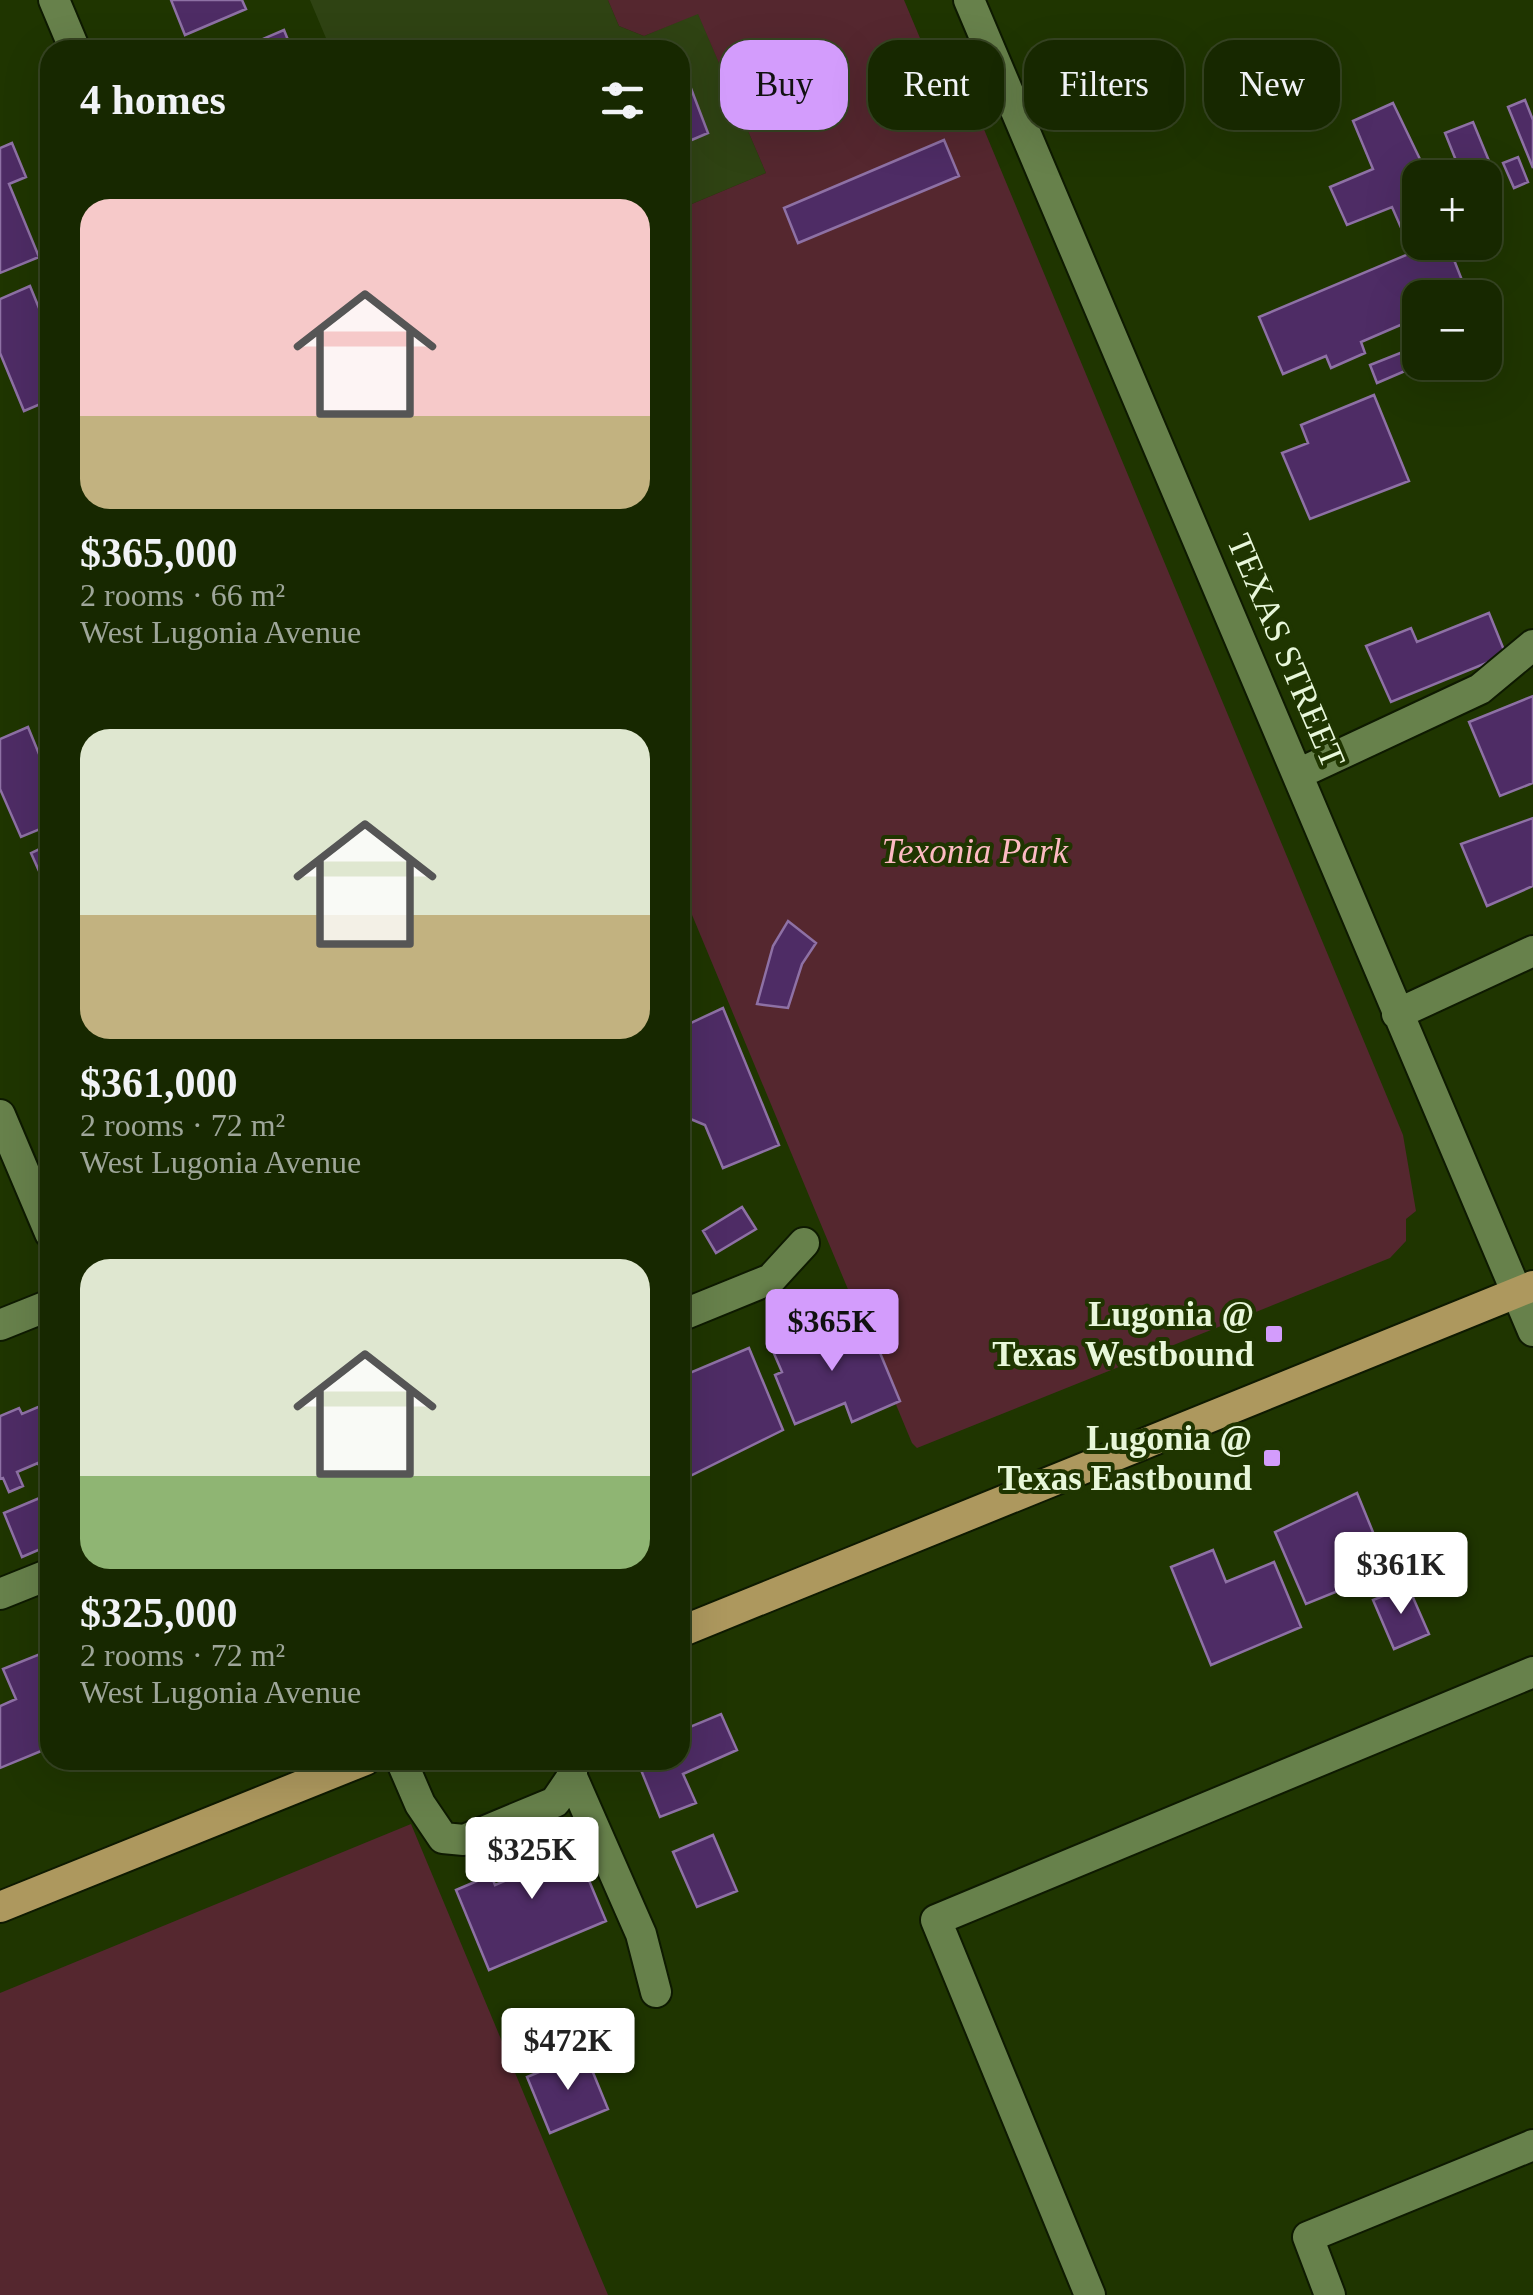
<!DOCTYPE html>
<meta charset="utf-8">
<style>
:root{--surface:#172800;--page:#24340f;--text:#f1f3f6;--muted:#9ea699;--line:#364422;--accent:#d39cfc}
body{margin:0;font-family:"Times New Roman",serif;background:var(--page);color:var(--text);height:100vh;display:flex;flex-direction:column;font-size:38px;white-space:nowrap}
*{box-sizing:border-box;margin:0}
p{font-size:32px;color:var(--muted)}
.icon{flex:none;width:55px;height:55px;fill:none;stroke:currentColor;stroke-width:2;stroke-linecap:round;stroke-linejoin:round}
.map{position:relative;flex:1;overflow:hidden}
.drawer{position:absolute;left:40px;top:40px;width:650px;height:1730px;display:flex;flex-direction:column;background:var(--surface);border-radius:30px;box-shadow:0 10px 40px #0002,0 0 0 2px var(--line)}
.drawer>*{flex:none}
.hud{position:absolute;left:720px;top:40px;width:662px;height:90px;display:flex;gap:20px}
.controls{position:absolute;left:1402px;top:160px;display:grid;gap:20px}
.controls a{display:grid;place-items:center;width:100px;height:100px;border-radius:20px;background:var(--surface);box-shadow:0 10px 40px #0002,0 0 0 2px var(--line);font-size:50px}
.price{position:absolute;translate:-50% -85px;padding:0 22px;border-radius:10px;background:#fff;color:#222;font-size:32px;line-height:65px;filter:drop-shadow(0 2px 5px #0008)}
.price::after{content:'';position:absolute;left:50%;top:60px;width:30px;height:22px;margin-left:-15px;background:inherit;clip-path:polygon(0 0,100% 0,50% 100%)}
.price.on{background:var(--accent);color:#111}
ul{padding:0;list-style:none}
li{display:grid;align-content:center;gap:20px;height:530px;padding:0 40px}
li span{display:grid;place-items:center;height:310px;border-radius:30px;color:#555}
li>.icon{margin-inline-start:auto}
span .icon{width:180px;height:180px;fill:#fffc;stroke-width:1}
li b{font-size:42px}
h2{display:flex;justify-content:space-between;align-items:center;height:120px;padding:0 40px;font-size:42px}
.pill{padding:0 35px;border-radius:30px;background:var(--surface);box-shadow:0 10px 40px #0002,0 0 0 2px var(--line);font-size:35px;line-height:90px}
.pill.on{background:var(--accent);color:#111}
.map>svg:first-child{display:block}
.built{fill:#2f4313}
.green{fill:#55272f}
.building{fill:#4e2c65;stroke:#8e71a5;stroke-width:2.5}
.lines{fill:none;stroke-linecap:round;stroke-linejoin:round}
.minor-casing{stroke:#0e1a01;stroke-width:34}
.major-casing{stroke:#0e1a01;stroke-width:34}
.minor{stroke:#67814b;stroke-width:30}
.major{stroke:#ad985e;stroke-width:30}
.poi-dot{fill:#d39cfc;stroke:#1f3500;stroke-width:4}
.labels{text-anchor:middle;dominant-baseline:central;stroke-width:8;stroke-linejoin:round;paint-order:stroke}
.street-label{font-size:35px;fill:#e8f7da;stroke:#1f3500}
.park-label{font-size:35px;font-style:italic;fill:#fdbac3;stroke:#1f3500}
.poi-label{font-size:35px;font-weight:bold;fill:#e8f7da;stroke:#1f3500;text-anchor:end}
</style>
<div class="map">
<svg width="1533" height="2295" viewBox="0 0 1533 2295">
<rect width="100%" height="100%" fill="#1f3500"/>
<!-- built -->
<path class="built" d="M310 0H608L619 26 644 36 698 13 766 173 680 209V50H331Z"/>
<!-- green -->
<path class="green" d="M608 0H904L946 100 968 91 1403 1135 1416 1211 1406 1219V1241L1390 1258 917 1448 912 1443 680 886V209L766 173 698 14 644 36 619 26Z
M411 1824 608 2295H0V1993Z"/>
<!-- building -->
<path class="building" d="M171 0H242L246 9 185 35Z
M284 30 292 50H237Z
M684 70 708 133 680 145V72Z
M1525 100 1533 120V168L1508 107Z
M1393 103 1429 178H1420V223L1402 230 1392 207 1347 225 1330 187 1373 169 1353 121Z
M1473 122 1501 190 1485 197V178H1463L1445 133Z
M944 140 959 176 798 243 784 208Z
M12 143 26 177 9 184 39 257 0 273V148Z
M1518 157 1528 182 1514 188 1503 163Z
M1437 242H1447L1469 298H1420V341L1412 320 1361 342 1365 353 1331 368 1326 356 1283 374 1259 317Z
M30 286 50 335V400L24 411 0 353V299Z
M1413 348 1419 365 1377 383 1370 365Z
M1374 395 1409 481 1310 519 1282 453 1308 443 1301 425Z
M1489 613 1506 655 1391 702 1366 646 1411 628 1417 642Z
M1533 696V783L1500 796 1469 722Z
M28 727 50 781V825L21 837 0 789V739Z
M1533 818V886L1487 906 1461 844Z
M50 844V916L40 892 47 889 31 853Z
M788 921 816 943 802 964 788 1008 757 1004 773 946Z
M723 1008 779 1145 723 1168 705 1125 688 1118 680 1138V1028Z
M742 1207 756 1229 716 1253 703 1231Z
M824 1320 833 1341 855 1332 859 1342 873 1336 900 1401 852 1422 845 1403 795 1424 775 1375 782 1372 769 1342Z
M749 1348 783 1430 690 1476 680 1453V1377Z
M50 1402V1490L38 1463 17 1472 23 1486 9 1492 3 1478 0 1479V1416L19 1408 22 1414Z
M1357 1493 1386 1564 1336 1585 1338 1591 1306 1604 1275 1532Z
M42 1497 50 1516V1545L22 1557 4 1513Z
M1213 1550 1226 1582 1274 1562 1301 1627 1211 1665 1171 1567Z
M1408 1586 1429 1634 1394 1649 1373 1600Z
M50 1650V1740L43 1743 46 1749 0 1768V1706L16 1699 3 1669Z
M721 1714 737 1750 683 1774 696 1803 660 1817 637 1760H680V1731Z
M567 1828 606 1921 489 1970 456 1890 491 1875 495 1885 519 1875 509 1852Z
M713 1835 737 1891 697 1907 673 1852Z
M585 2053 608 2109 550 2133 527 2077Z"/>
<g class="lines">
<!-- minor casing -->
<g class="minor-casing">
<path id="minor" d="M54 0 75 50
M969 0 1533 1331
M1298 774 1480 689 1533 645
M1397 1014 1533 951
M0 1115 50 1233
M680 1316 771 1279 804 1243
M0 1325 50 1305
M0 1594 50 1574
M401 1760 420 1804 443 1838 464 1840 555 1802 572 1777V1760
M572 1777 641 1934 656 1992
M1090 2295 936 1920 1533 1672
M1330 2295 1308 2237 1533 2145"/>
</g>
<!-- major casing -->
<g class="major-casing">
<path id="major" d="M680 1632 1533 1286
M0 1907 365 1760"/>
</g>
<!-- minor -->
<use href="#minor" class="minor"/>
<!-- major -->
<use href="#major" class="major"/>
</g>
<!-- markers -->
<g class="poi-dot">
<rect x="1264" y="1324" width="20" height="20" rx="5"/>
<rect x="1262" y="1448" width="20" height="20" rx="5"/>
</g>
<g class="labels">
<!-- street labels -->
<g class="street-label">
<text transform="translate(1286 651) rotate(67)">TEXAS STREET</text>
</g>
<!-- park labels -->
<g class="park-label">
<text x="975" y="851">Texonia Park</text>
</g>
<!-- poi labels -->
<g class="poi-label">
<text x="1254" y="1314">Lugonia @<tspan x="1254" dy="40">Texas Westbound</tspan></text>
<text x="1252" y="1438">Lugonia @<tspan x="1252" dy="40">Texas Eastbound</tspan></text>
</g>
</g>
</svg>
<div class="controls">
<a>+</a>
<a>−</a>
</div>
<b class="price on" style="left:832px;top:1374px">$365K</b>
<b class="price" style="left:1401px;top:1617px">$361K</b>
<b class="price" style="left:532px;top:1902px">$325K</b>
<b class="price" style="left:568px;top:2093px">$472K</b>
<div class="hud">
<a class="pill on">Buy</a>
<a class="pill">Rent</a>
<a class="pill">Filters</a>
<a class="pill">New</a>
</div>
<section class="drawer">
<h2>4 homes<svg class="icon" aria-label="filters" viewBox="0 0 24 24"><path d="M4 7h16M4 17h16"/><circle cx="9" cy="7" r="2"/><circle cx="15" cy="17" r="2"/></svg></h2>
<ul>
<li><span style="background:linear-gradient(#f6c9c9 70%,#c2b280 0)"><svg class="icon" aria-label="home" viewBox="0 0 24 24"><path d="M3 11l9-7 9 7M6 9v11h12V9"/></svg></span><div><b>$365,000</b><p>2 rooms · 66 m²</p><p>West Lugonia Avenue</p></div></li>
<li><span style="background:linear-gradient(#dfe7d0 60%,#c2b280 0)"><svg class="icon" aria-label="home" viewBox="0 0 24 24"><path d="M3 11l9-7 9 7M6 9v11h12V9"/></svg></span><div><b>$361,000</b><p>2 rooms · 72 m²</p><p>West Lugonia Avenue</p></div></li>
<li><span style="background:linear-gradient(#dfe7d0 70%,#8fb573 0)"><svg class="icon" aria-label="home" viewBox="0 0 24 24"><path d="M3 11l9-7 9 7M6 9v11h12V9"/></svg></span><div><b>$325,000</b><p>2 rooms · 72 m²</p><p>West Lugonia Avenue</p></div></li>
</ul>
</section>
</div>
